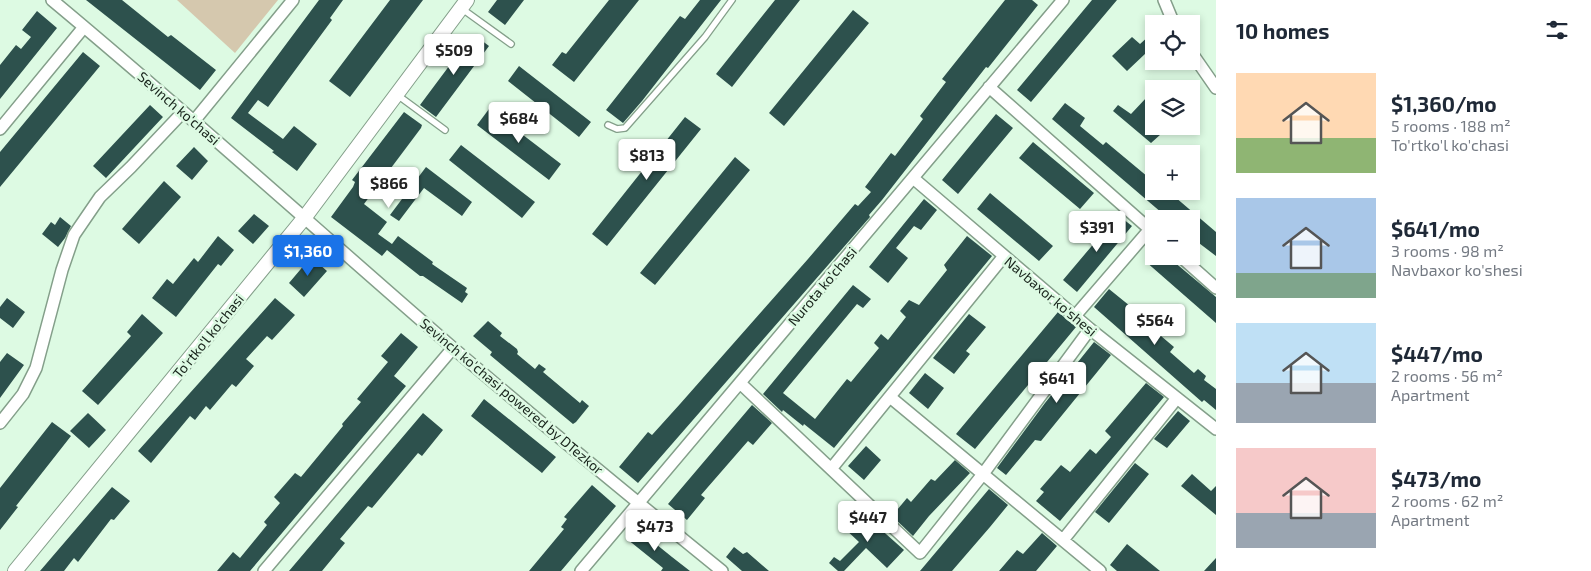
<!DOCTYPE html>
<meta charset="utf-8">
<style>
:root{--surface:#fff;--page:#f6f6f7;--text:#1f2937;--muted:#747a83;--accent:#1a73e8}
body{margin:0;font-family:"Exo 2",sans-serif;background:var(--page);color:var(--text);height:100vh;display:flex;flex-direction:column;font-size:19px;white-space:nowrap}
*{box-sizing:border-box;margin:0}
p{font-size:16px;color:var(--muted)}
.icon{flex:none;width:28px;height:28px;fill:none;stroke:currentColor;stroke-width:2;stroke-linecap:round;stroke-linejoin:round}
.map{position:relative;flex:1;overflow:hidden}
.panel{display:flex;flex-direction:column;background:var(--surface);width:375px}
.panel>*{flex:none}
.buttons{position:absolute;left:1145px;top:15px;display:grid;gap:10px}
.buttons a{display:grid;place-items:center;width:55px;height:55px;border-radius:0px;background:var(--surface);box-shadow:0 2px 8px #0003;font-size:25px}
.price{position:absolute;translate:-50% -42px;padding:0 11px;border-radius:5px;background:#fff;color:#222;font-size:16px;line-height:32px;filter:drop-shadow(0 1px 2px #0008)}
.price::after{content:'';position:absolute;left:50%;top:30px;width:15px;height:11px;margin-left:-8px;background:inherit;clip-path:polygon(0 0,100% 0,50% 100%)}
.price.on{background:var(--accent);color:#fff}
ul{padding:0;list-style:none}
li{display:flex;align-items:center;gap:15px;height:125px;padding:0 20px}
li span{display:grid;place-items:center;flex:none;width:140px;height:100px;border-radius:0px;color:#555}
li>.icon{margin-inline-start:auto}
span .icon{width:60px;height:60px;fill:#fffc;stroke-width:1}
li b{font-size:21px}
h2{display:flex;justify-content:space-between;align-items:center;height:60px;padding:0 20px;font-size:21px}
main{display:flex;flex:1;min-height:0}
.map>svg:first-child{display:block}
.green{fill:#d5c8ae}
.building{fill:#2d514d}
.lines{fill:none;stroke-linecap:round;stroke-linejoin:round}
.service-casing{stroke:#849f8a;stroke-width:8}
.minor-casing{stroke:#849f8a;stroke-width:14}
.tertiary-casing{stroke:#849f8a;stroke-width:16}
.service{stroke:#fff;stroke-width:5.5}
.minor{stroke:#fff;stroke-width:11}
.tertiary{stroke:#fff;stroke-width:14}
.labels{text-anchor:middle;dominant-baseline:central;stroke-width:5;stroke-linejoin:round;paint-order:stroke}
.street-label{font-size:14px;fill:#17221a;stroke:#ddfae3}
</style>
<main>
<div class="map">
<svg width="1216" height="571" viewBox="0 0 1216 571">
<rect width="100%" height="100%" fill="#ddfae3"/>
<!-- green -->
<path class="green" d="M177 0H278L235 53Z"/>
<!-- building -->
<path class="building" d="M86 0H122L168 37 171 35 216 70 200 90Z
M319 0H343L330 18 332 20 268 107 258 100 248 113 283 139 294 126 317 144 297 171 272 152 274 151 231 118Z
M390 0H423L350 97 329 81Z
M497 0H524L505 25 488 12Z
M609 0H639L574 82 552 65 562 52 566 54Z
M700 0H721L642 101 623 123 606 110 680 16 685 19Z
M775 0H800L732 87 716 74Z
M1005 0H1032L1038 5 988 68 986 67 882 200 869 215 870 217 638 483 619 467 648 432 652 435 680 404 808 259 855 204 858 206 871 192 865 187 891 153 895 156 923 119 920 116 946 82 942 79Z
M1092 0H1117L1031 102 1017 90Z
M853 10 869 23 784 126 769 113Z
M37 11 57 28 0 99V65L16 45 21 49 31 37 22 30Z
M473 34 489 46 436 117 420 105Z
M1150 35 1154 39V62L1146 53 1127 71 1112 56 1132 37 1140 44Z
M83 52 100 66 0 187V152Z
M519 66 591 122 579 137 508 81Z
M1147 97 1154 103V126H1170L1151 143 1113 111 1118 105 1131 114Z
M1065 103 1085 118 1080 126 1103 145 1106 142 1154 182V191H1168L1216 232V256L1191 237V219H1169L1052 119Z
M150 105 163 117 106 178 93 166Z
M489 109 561 164 549 180 477 125Z
M404 112 422 125 421 128 364 204 387 222 378 234 392 244 398 236 433 262 432 264 467 288 465 292 468 294 462 303 423 276H420L387 250 382 256 331 217 353 187 355 182 352 180Z
M996 114 1013 128 958 194 942 180Z
M685 117 701 129 607 246 592 234Z
M1033 142 1094 193 1080 209 1019 158Z
M461 145 535 202 522 218 449 160Z
M194 147 208 161 192 180 176 166Z
M735 157 750 170 655 285 640 273Z
M426 167 472 202 462 216 424 188 399 221 390 215Z
M164 181 181 197 139 244 122 229Z
M990 193 1053 246 1039 261 977 209Z
M924 199 937 210 921 230 914 226 896 248 908 258 888 283 869 267Z
M254 214 269 226 253 244 238 231Z
M1118 215 1132 226 1077 292 1063 280Z
M60 217 71 226 65 238 58 247 42 234 51 222 55 225Z
M218 236 234 250 221 266 218 264 176 317 152 298 167 279 173 284 194 258 198 262Z
M967 236 992 256 834 448 804 424 803 426 783 410 782 412 763 394 853 285 871 299 863 308 857 304 783 393 815 419 847 379 851 382 879 348 874 343 881 334 888 340 906 317 900 311 909 300 919 305 947 270 944 265Z
M1148 256H1167L1216 297V323L1145 261Z
M311 257 327 271 304 297 289 283Z
M1109 289 1130 306 1129 309 1174 347 1170 352 1194 373 1198 369 1206 376 1204 380 1216 389V410L1204 400 1202 402 1094 307Z
M7 298 25 312 13 328 0 318V307Z
M275 298 295 315 272 340 267 336 246 359 254 366 236 387 232 384 210 410 206 406 195 420 190 416 151 463 138 451Z
M1058 312 1076 327 975 449 956 434Z
M142 314 163 333 98 405 82 391 131 336 127 332Z
M969 314 986 327 966 351 970 354 954 374 933 358Z
M488 321 502 333 500 336 517 349 518 352 517 354 535 369 539 364 546 369 543 372 580 403 582 400 589 406 576 422 573 424 490 355 492 352 473 336Z
M401 333 418 347 394 376 406 386 250 571H217L233 552 240 558 267 525 264 522 280 503 274 497 295 473 301 477 343 426 342 424 361 402 357 399 388 362 381 356Z
M1094 342 1111 355 1041 441 1035 440 1006 475 997 468 1045 403Z
M7 353 24 365 0 398V362Z
M925 373 944 388 928 409 909 393Z
M1146 383 1164 397 1060 521 1036 501 1044 492 1040 489 1061 465 1070 472 1090 449 1096 454 1111 437 1105 431Z
M484 399 556 457 542 473 471 416Z
M752 405 772 423 753 445 748 441 701 495 705 498 687 520 668 504Z
M1178 411 1190 421 1167 448 1154 439Z
M88 413 106 430 89 448 70 431Z
M423 413 443 430 422 456 418 453 372 508 368 506 340 539 345 543 322 571H289Z
M52 422 71 436 16 506 18 507 0 530V488Z
M866 446 881 460 864 480 848 466Z
M955 460 970 473 929 516 913 536 892 516 907 498 911 502 931 479 935 481Z
M1135 463 1149 474 1109 523 1095 512Z
M1192 474 1211 491 1216 486V515L1181 486Z
M592 485 616 506 561 571H529L564 529 561 527 567 519 564 517Z
M112 487 130 501 114 520 111 519 78 562 74 558 64 571H40Z
M989 489 1008 505 990 527 952 571H920Z
M859 510 904 550 887 568 866 548 844 571H838L829 563 834 557 840 561 859 542 843 527Z
M636 528 672 557 690 571H661L663 568 627 539Z
M1042 533 1057 546 1036 571H999L1017 550 1023 554Z
M1127 544 1160 571H1117L1110 565Z
M734 547 743 554 747 552 769 571H742L726 557Z
M1216 558V571H1204Z"/>
<g class="lines">
<!-- service casing -->
<g class="service-casing">
<path id="service" d="M461 8 511 44
M396 94 445 130
M608 125 617 129 625 128 705 37 732 0"/>
</g>
<!-- minor casing -->
<g class="minor-casing">
<path id="minor" d="M52 0C188 113 319 232 453 348 542 424 632 498 722 571
M1164 0 1174 24
M1191 52 1216 88
M989 87 1154 233
M194 121 293 0
M0 129 84 27
M913 178 1090 329 1216 429
M1180 256 1216 288
M1075 316 1150 229
M740 383 920 553 983 474 1090 329
M890 397 1100 571
M0 423 23 394 36 368 62 270 74 235 100 197 131 167 183 112
M831 469 1004 256
M1063 540 1177 398
M264 571 453 348
M581 571 1063 0"/>
</g>
<!-- tertiary casing -->
<g class="tertiary-casing">
<path id="tertiary" d="M15 571 305 217 467 0"/>
</g>
<!-- service -->
<use href="#service" class="service"/>
<!-- minor -->
<use href="#minor" class="minor"/>
<!-- tertiary -->
<use href="#tertiary" class="tertiary"/>
</g>
<g class="labels">
<!-- street labels -->
<g class="street-label">
<text transform="translate(179 108) rotate(41)">Sevinch ko'chasi</text>
<text transform="translate(822 286) rotate(-50)">Nurota ko'chasi</text>
<text transform="translate(1051 296) rotate(40)">Navbaxor ko'shesi</text>
<text transform="translate(208 336) rotate(-51)">To'rtko'l ko'chasi</text>
<text transform="translate(512 396) rotate(40)">Sevinch ko'chasi powered by DTezkor</text>
</g>
</g>
</svg>
<div class="buttons">
<a><svg class="icon" aria-label="locate" viewBox="0 0 24 24"><circle cx="12" cy="12" r="6"/><path d="M12 2v4M12 18v4M2 12h4M18 12h4"/></svg></a>
<a><svg class="icon" aria-label="layers" viewBox="0 0 24 24"><path d="M12 4l9 5-9 5-9-5zM3 14l9 5 9-5"/></svg></a>
<a>+</a>
<a>−</a>
</div>
<b class="price" style="left:454px;top:76px">$509</b>
<b class="price" style="left:519px;top:144px">$684</b>
<b class="price" style="left:647px;top:181px">$813</b>
<b class="price" style="left:389px;top:209px">$866</b>
<b class="price" style="left:1097px;top:253px">$391</b>
<b class="price on" style="left:308px;top:277px">$1,360</b>
<b class="price" style="left:1155px;top:346px">$564</b>
<b class="price" style="left:1057px;top:404px">$641</b>
<b class="price" style="left:868px;top:543px">$447</b>
<b class="price" style="left:655px;top:552px">$473</b>
</div>
<section class="panel">
<h2>10 homes<svg class="icon" aria-label="filters" viewBox="0 0 24 24"><path d="M4 7h16M4 17h16"/><circle cx="9" cy="7" r="2"/><circle cx="15" cy="17" r="2"/></svg></h2>
<ul>
<li><span style="background:linear-gradient(#ffd9b3 65%,#8fb573 0)"><svg class="icon" aria-label="home" viewBox="0 0 24 24"><path d="M3 11l9-7 9 7M6 9v11h12V9"/></svg></span><div><b>$1,360/mo</b><p>5 rooms · 188 m²</p><p>To'rtko'l ko'chasi</p></div></li>
<li><span style="background:linear-gradient(#a9c7e8 75%,#7fa58c 0)"><svg class="icon" aria-label="home" viewBox="0 0 24 24"><path d="M3 11l9-7 9 7M6 9v11h12V9"/></svg></span><div><b>$641/mo</b><p>3 rooms · 98 m²</p><p>Navbaxor ko'shesi</p></div></li>
<li><span style="background:linear-gradient(#bfe0f5 60%,#9aa5b1 0)"><svg class="icon" aria-label="home" viewBox="0 0 24 24"><path d="M3 11l9-7 9 7M6 9v11h12V9"/></svg></span><div><b>$447/mo</b><p>2 rooms · 56 m²</p><p>Apartment</p></div></li>
<li><span style="background:linear-gradient(#f6c9c9 65%,#9aa5b1 0)"><svg class="icon" aria-label="home" viewBox="0 0 24 24"><path d="M3 11l9-7 9 7M6 9v11h12V9"/></svg></span><div><b>$473/mo</b><p>2 rooms · 62 m²</p><p>Apartment</p></div></li>
</ul>
</section>
</main>
